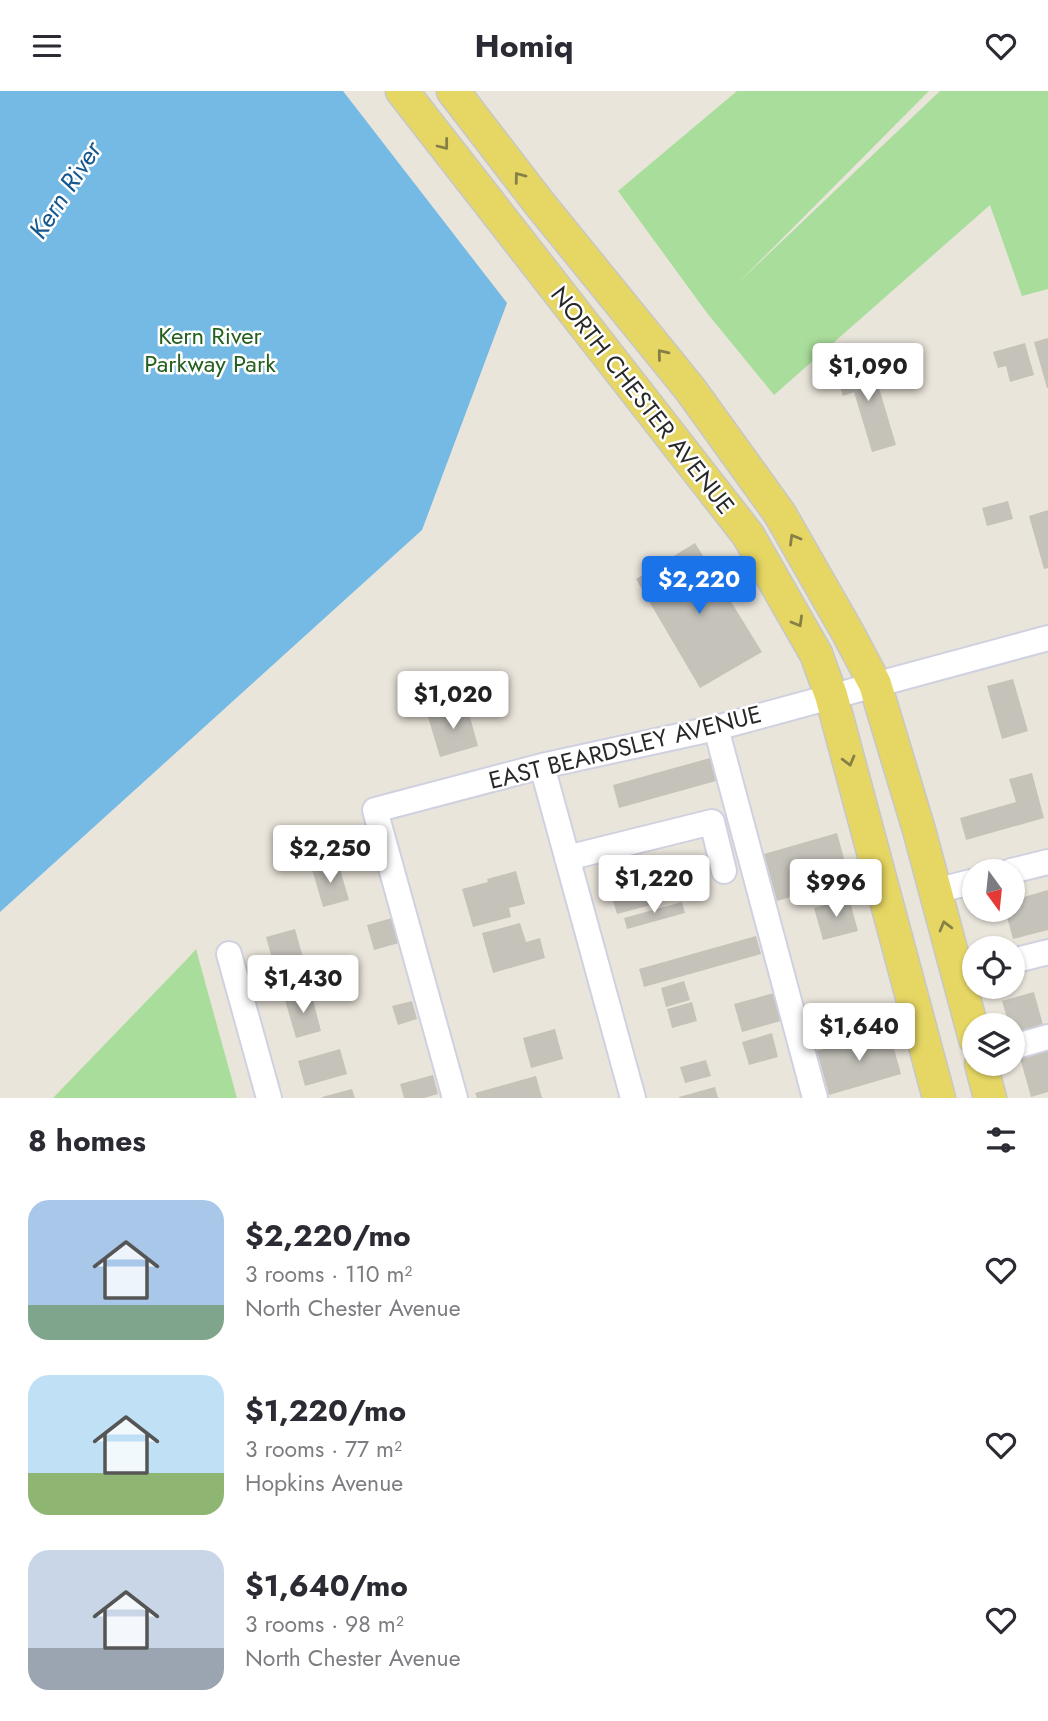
<!DOCTYPE html>
<meta charset="utf-8">
<style>
:root{--surface:#fff;--page:#f7f7f7;--text:#2b2b33;--muted:#7c7c81;--accent:#1a73e8}
body{margin:0;font-family:Jost,sans-serif;background:var(--page);color:var(--text);height:100vh;display:flex;flex-direction:column;font-size:26px;white-space:nowrap}
*{box-sizing:border-box;margin:0}
p{font-size:23px;color:var(--muted)}
.icon{flex:none;width:38px;height:38px;fill:none;stroke:currentColor;stroke-width:2;stroke-linecap:round;stroke-linejoin:round}
.map{position:relative;height:1007px;overflow:hidden}
.details{display:flex;flex-direction:column;background:var(--surface);flex:1}
.details>*{flex:none}
.needle{width:46px;rotate:165deg}
.buttons{position:absolute;left:962px;top:768px;display:grid;gap:14px}
.buttons a{display:grid;place-items:center;width:63px;height:63px;border-radius:50%;background:var(--surface);box-shadow:0 2px 5px #0004;font-size:35px}
.price{position:absolute;translate:-50% -60px;padding:0 16px;border-radius:7px;background:#fff;color:#222;font-size:23px;line-height:46px;filter:drop-shadow(0 2px 4px #0008)}
.price::after{content:'';position:absolute;left:50%;top:42px;width:21px;height:16px;margin-left:-10px;background:inherit;clip-path:polygon(0 0,100% 0,50% 100%)}
.price.current{background:var(--accent);color:#fff}
ul{padding:0;list-style:none}
li{display:flex;align-items:center;gap:21px;height:175px;padding:0 28px}
li span{display:grid;place-items:center;flex:none;width:196px;height:140px;border-radius:21px;color:#555}
li>.icon{margin-inline-start:auto}
span .icon{width:84px;height:84px;fill:#fffc;stroke-width:1}
li b{font-size:30px}
h2{display:flex;justify-content:space-between;align-items:center;height:84px;padding:0 28px;font-size:30px}
header{display:flex;justify-content:space-between;align-items:center;height:91px;padding:0 28px;background:var(--surface);font-size:32px;font-weight:700}
.map>svg:first-child{display:block}
.green{fill:#a9dd9b}
.water{fill:#74bae5}
.building{fill:#c5c2ba}
.lines{fill:none;stroke-linecap:round;stroke-linejoin:round}
.minor-casing{stroke:#d0d1e0;stroke-width:28}
.major-casing{stroke:#c7c7c7;stroke-width:35}
.minor{stroke:#fff;stroke-width:24}
.major{stroke:#e6d764;stroke-width:32}
.oneway{stroke:#878046}
.labels{text-anchor:middle;dominant-baseline:central;stroke-width:5;stroke-linejoin:round;paint-order:stroke}
.park-label{font-size:24px;fill:#245f1e;stroke:#fff}
.street-label{font-size:24px;fill:#282828;stroke:#fff}
.water-label{font-size:26px;font-style:italic;fill:#16578e;stroke:#fff}
</style>
<header><svg class="icon" aria-label="menu" viewBox="0 0 24 24"><path d="M4 6h16M4 12h16M4 18h16"/></svg>Homiq<svg class="icon" aria-label="heart" viewBox="0 0 24 24"><path d="M12 20l-8-8c-3-5 5-10 8-4 3-6 11-1 8 4z"/></svg></header>
<div class="map">
<svg width="1048" height="1007" viewBox="0 0 1048 1007">
<rect width="100%" height="100%" fill="#eae5db"/>
<!-- green -->
<path class="green" d="M737 0H929L739 191 940 0H1048V198L1022 205 990 114 774 304 707 222 618 100Z
M196 858 237 1007H53L189 866Z"/>
<!-- water -->
<path class="water" d="M0 0H343L507 212 422 439 0 821Z"/>
<!-- building -->
<path class="building" d="M1048 247V297H1047L1034 251Z
M1025 252 1034 284 1010 291 1006 275 998 277 993 261Z
M871 270 896 354 872 361 854 301 843 305 835 280Z
M1008 410 1013 428 987 435 982 417Z
M1048 419V477L1044 478 1029 425Z
M695 452 762 561 700 597 636 488Z
M1013 588 1028 640 1002 648 987 595Z
M467 615 478 655 440 666 428 626Z
M710 667 716 690 619 717 613 694Z
M1032 682 1044 727 966 749 960 727 1016 711 1009 688Z
M837 742 850 789 777 810 764 763Z
M338 771 349 809 323 816 312 778Z
M516 780 525 813 509 817 511 826 473 836 462 798 488 791 487 788Z
M652 791 658 812 617 823 611 803Z
M1048 799V839L1013 848 1005 819H1013V809Z
M849 807 858 840 823 849 814 817Z
M682 811 685 822 627 838 624 827Z
M392 827 399 852 374 859 367 834Z
M520 832 526 851 540 847 545 867 493 882 482 842Z
M295 838 305 874 276 882 266 846Z
M756 845 761 863 644 896 639 878Z
M684 890 690 909 666 916 661 897Z
M311 901 321 940 296 947 285 909Z
M1034 901 1043 934 1013 943V934H1009L1002 910Z
M774 902 781 930 742 941 734 913Z
M412 910 417 928 398 934 392 915Z
M692 911 697 930 672 937 667 918Z
M555 938 563 968 531 977 523 947Z
M889 940 901 983 829 1004 817 960Z
M772 942 778 966 749 974 742 951Z
M340 958 347 983 305 995 298 970Z
M1048 960V1001L1031 1006 1020 967Z
M706 969 711 985 685 992 680 976Z
M433 984 438 1003 424 1007H404L400 993Z
M536 985 542 1007H477L475 1002Z
M715 996 718 1007H679V1006Z
M352 998 355 1007H322V1006Z"/>
<g class="lines">
<!-- minor casing -->
<g class="minor-casing">
<path id="minor" d="M716 637 815 1007
M542 675 633 1007
M567 767 712 731 724 780
M1011 780 1048 771
M935 800 975 790
M229 863 269 1007
M1013 870 1048 861
M1013 956 1048 946
M455 1007 375 719 542 675 716 637 1048 547"/>
</g>
<!-- major casing -->
<g class="major-casing">
<path id="major" d="M402 0 748 444 816 563 831 604 939 1007
M453 0 539 112 690 298 780 423 848 542 875 593 919 739 975 948
M981 973 990 1007"/>
</g>
<!-- minor -->
<use href="#minor" class="minor"/>
<!-- major -->
<use href="#major" class="major"/>
</g>
<!-- one-way arrows -->
<defs><path id="oneway-chevron" d="M-2-3.5L2.5 0L-2 3.5" fill="none" stroke-width="1.6" stroke-linecap="round" stroke-linejoin="round" transform="scale(1.75)"/></defs>
<g class="oneway">
<use href="#oneway-chevron" transform="translate(444 54) rotate(52)"/>
<use href="#oneway-chevron" transform="translate(519 86) rotate(-127)"/>
<use href="#oneway-chevron" transform="translate(662 263) rotate(-129)"/>
<use href="#oneway-chevron" transform="translate(794 448) rotate(-120)"/>
<use href="#oneway-chevron" transform="translate(798 531) rotate(60)"/>
<use href="#oneway-chevron" transform="translate(849 670) rotate(75)"/>
<use href="#oneway-chevron" transform="translate(945 835) rotate(-105)"/>
</g>
<g class="labels">
<!-- park labels -->
<g class="park-label">
<text x="210" y="244">Kern River<tspan x="210" dy="28">Parkway Park</tspan></text>
</g>
<!-- street labels -->
<g class="street-label">
<text transform="translate(643 309) rotate(52)">NORTH CHESTER AVENUE</text>
<text transform="translate(625 656) rotate(-14)">EAST BEARDSLEY AVENUE</text>
</g>
<!-- water labels -->
<g class="water-label">
<text transform="translate(65 99) rotate(-57)">Kern River</text>
</g>
</g>
</svg>
<div class="buttons">
<a><svg class="needle" viewBox="-14 -14 28 28"><path d="M0-13l5 13h-10z" fill="#e53935"/><path d="M0 13l5-13h-10z" fill="#7c7c81"/></svg></a>
<a><svg class="icon" aria-label="locate" viewBox="0 0 24 24"><circle cx="12" cy="12" r="6"/><path d="M12 2v4M12 18v4M2 12h4M18 12h4"/></svg></a>
<a><svg class="icon" aria-label="layers" viewBox="0 0 24 24"><path d="M12 4l9 5-9 5-9-5zM3 14l9 5 9-5"/></svg></a>
</div>
<b class="price" style="left:868px;top:312px">$1,090</b>
<b class="price current" style="left:699px;top:525px">$2,220</b>
<b class="price" style="left:453px;top:640px">$1,020</b>
<b class="price" style="left:330px;top:794px">$2,250</b>
<b class="price" style="left:654px;top:824px">$1,220</b>
<b class="price" style="left:836px;top:828px">$996</b>
<b class="price" style="left:303px;top:924px">$1,430</b>
<b class="price" style="left:859px;top:972px">$1,640</b>
</div>
<section class="details">
<h2>8 homes<svg class="icon" aria-label="filters" viewBox="0 0 24 24"><path d="M4 7h16M4 17h16"/><circle cx="9" cy="7" r="2"/><circle cx="15" cy="17" r="2"/></svg></h2>
<ul>
<li><span style="background:linear-gradient(#a9c7e8 75%,#7fa58c 0)"><svg class="icon" aria-label="home" viewBox="0 0 24 24"><path d="M3 11l9-7 9 7M6 9v11h12V9"/></svg></span><div><b>$2,220/mo</b><p>3 rooms · 110 m²</p><p>North Chester Avenue</p></div><svg class="icon" aria-label="heart" viewBox="0 0 24 24"><path d="M12 20l-8-8c-3-5 5-10 8-4 3-6 11-1 8 4z"/></svg></li>
<li><span style="background:linear-gradient(#bfe0f5 70%,#8fb573 0)"><svg class="icon" aria-label="home" viewBox="0 0 24 24"><path d="M3 11l9-7 9 7M6 9v11h12V9"/></svg></span><div><b>$1,220/mo</b><p>3 rooms · 77 m²</p><p>Hopkins Avenue</p></div><svg class="icon" aria-label="heart" viewBox="0 0 24 24"><path d="M12 20l-8-8c-3-5 5-10 8-4 3-6 11-1 8 4z"/></svg></li>
<li><span style="background:linear-gradient(#c9d6e8 70%,#9aa5b1 0)"><svg class="icon" aria-label="home" viewBox="0 0 24 24"><path d="M3 11l9-7 9 7M6 9v11h12V9"/></svg></span><div><b>$1,640/mo</b><p>3 rooms · 98 m²</p><p>North Chester Avenue</p></div><svg class="icon" aria-label="heart" viewBox="0 0 24 24"><path d="M12 20l-8-8c-3-5 5-10 8-4 3-6 11-1 8 4z"/></svg></li>
</ul>
</section>
